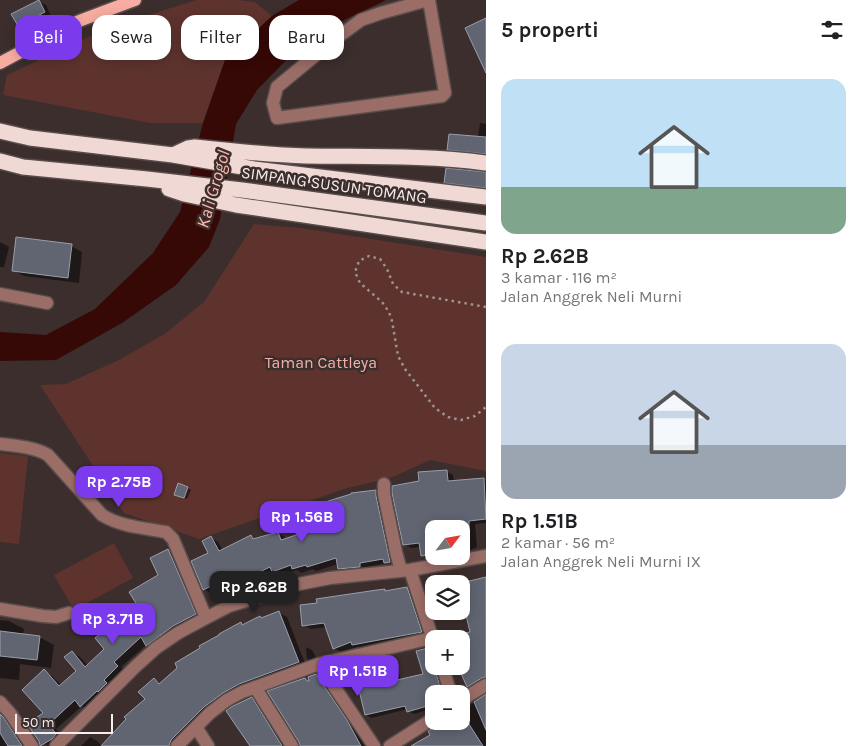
<!DOCTYPE html>
<html lang="id">
<meta charset="utf-8">
<style>
:root{--surface:#fff;--page:#f2f2f2;--text:#202124;--muted:#757577;--accent:#7c3aed}
body{margin:0;font-family:Karla,sans-serif;background:var(--page);color:var(--text);height:100vh;display:flex;flex-direction:column;font-size:19px;white-space:nowrap}
*{box-sizing:border-box;margin:0}
p{font-size:16px;color:var(--muted)}
.icon{flex:none;width:28px;height:28px;fill:none;stroke:currentColor;stroke-width:2;stroke-linecap:round;stroke-linejoin:round}
.map{position:relative;flex:1;overflow:hidden}
.side{display:flex;flex-direction:column;background:var(--surface);width:375px}
.side>*{flex:none}
.guide{position:absolute;left:15px;top:15px;width:395px;height:45px;display:flex;gap:10px}
.needle{width:32px;rotate:59deg}
.buttons{position:absolute;left:425px;top:520px;display:grid;gap:10px}
.buttons a{display:grid;place-items:center;width:45px;height:45px;border-radius:10px;background:var(--surface);box-shadow:0 2px 12px #0003;font-size:25px}
.scale{position:absolute;left:15px;bottom:12px;width:98px;box-sizing:border-box;padding-left:5px;border:2px solid #f5edeb;border-top:0;font-size:14px;line-height:18px;white-space:nowrap;color:#f5edeb;-webkit-text-stroke:4px #3b2e2d;paint-order:stroke}
.price{position:absolute;translate:-50% -42px;padding:0 11px;border-radius:10px;background:var(--accent);color:#fff;font-size:16px;line-height:32px;filter:drop-shadow(0 1px 2px #0008)}
.price::after{content:'';position:absolute;left:50%;top:30px;width:15px;height:11px;margin-left:-8px;background:inherit;clip-path:polygon(0 0,100% 0,50% 100%)}
.price.selected{background:#222;color:#fff}
ul{padding:0;list-style:none}
li{display:grid;align-content:center;gap:10px;height:265px;padding:0 15px}
li span{display:grid;place-items:center;height:155px;border-radius:15px;color:#555}
li>.icon{margin-inline-start:auto}
span .icon{width:90px;height:90px;fill:#fffc;stroke-width:1}
li b{font-size:21px}
h2{display:flex;justify-content:space-between;align-items:center;height:60px;padding:0 15px;font-size:21px}
.chip{padding:0 18px;border-radius:15px;background:var(--surface);box-shadow:0 2px 12px #0003;font-size:18px;line-height:45px}
.chip.selected{background:var(--accent);color:#fff}
main{display:flex;flex:1;min-height:0}
.map>svg:first-child{display:block}
.green{fill:#5e332e}
.water{fill:#360806}
.shadow{fill:#0007}
.building{fill:#606571;stroke:#999fab}
.lines{fill:none;stroke-linecap:round;stroke-linejoin:round}
.minor-casing{stroke:#594d4b;stroke-width:15}
.major-casing{stroke:#594d4b;stroke-width:15}
.highway-casing{stroke:#594d4b;stroke-width:18}
.path{stroke:#9d9391;stroke-width:2.5;stroke-dasharray:2.5 4;stroke-linecap:butt}
.minor{stroke:#9b6d67;stroke-width:12}
.major{stroke:#f8ada2;stroke-width:12}
.highway{stroke:#f0d9d5;stroke-width:15}
.labels{text-anchor:middle;dominant-baseline:central;stroke-width:5;stroke-linejoin:round;paint-order:stroke}
.street-label{font-size:16px;fill:#f5edeb;stroke:#3b2e2d}
.park-label{font-size:16px;fill:#f5b1a7;stroke:#3b2e2d}
.water-label{font-size:18px;font-style:italic;fill:#feb9af;stroke:#3b2e2d}
</style>
<main>
<div class="map">
<svg width="486" height="746" viewBox="0 0 486 746">
<rect width="100%" height="100%" fill="#3b2e2d"/>
<!-- green -->
<path class="green" d="M197 0H239L255 2 272 16 225 60 203 123H150L3 95 7 75 112 26Z
M254 224 301 228 486 257V471L430 460 393 477 344 489 199 539 124 513 40 385 66 384 119 360 166 333 204 302Z
M0 453 28 456 19 544 0 542Z
M114 543 133 578 74 610 54 575Z"/>
<!-- water -->
<path class="water" d="M299 0H386L344 20 299 47 257 90 236 124 220 219 209 247 176 285 122 323 56 360 0 361V332L46 335 95 309 153 253 180 212 203 123 225 60 272 16Z"/>
<!-- shadow -->
<path class="shadow" d="M38 1 46 5 51 16 26 29 19 25Z
M480 123 486 124V155L453 151 449 149 478 138Z
M486 173V189L450 184 446 182Z
M0 242 9 247 4 267H0Z
M71 246 82 252 79 283 24 276 13 270Z
M446 471 453 475 454 482 483 479 486 481V523L475 524 477 547 461 554V529H434V556H457L450 559 446 557 429 559 422 555 421 547 411 548 404 544 420 483Z
M188 488 191 490 187 499 179 496Z
M376 492 383 496 396 560 383 562V563H386L367 567V571L347 573 339 568 338 564 316 571 313 569 301 573 297 570 280 576 274 572 252 584 257 593 248 597 240 593 238 588 234 590 227 586 212 594 204 589 210 553 211 538 218 542 223 551 251 537 256 540 278 533 286 538V539L301 535Z
M168 551 177 555 203 619 155 650 146 645 121 667 126 672 90 711 82 706 56 729 64 740 49 746 40 741 45 713 44 671 52 676 62 686 77 671 72 652 80 657 88 666 106 649 107 630 112 612 121 617 128 625 144 615Z
M461 584 486 668V686L477 691 468 686 463 669 461 639H456L455 637 471 633 466 610 461 611Z
M407 589 414 593 428 636 360 648 357 647 341 652 334 648 327 627 311 629 304 625 385 591 387 592Z
M279 613 287 617 306 666 247 688 178 746H102L146 699 154 680 161 684 241 623 244 625 260 617 263 619Z
M0 620 9 621 24 629 23 635 39 637 54 645 51 668 20 664 19 680 0 678Z
M306 647 312 650 319 662 315 663 307 659Z
M391 658 396 661 401 681 425 675 434 666H440L446 694H434V708L414 714 408 711V709L371 718 366 715Z
M316 675 324 680 355 726 366 746H301L305 679 310 682Z
M486 695V746H414L461 721V711Z
M252 699 260 703 287 746H252Z
M0 713 8 717 29 746H0Z
M90 737 97 741 102 746H81Z"/>
<!-- building -->
<path class="building" d="M39 0 45 12 18 26 11 14Z
M486 18V73L465 28Z
M449 134 486 137V154L447 150Z
M446 168 486 172V188L444 183Z
M16 237 72 244 68 278 12 271Z
M447 470 448 481 484 478 486 519 469 521V529H434V554L421 556 419 543 403 545 392 493V486L419 481 418 472Z
M178 483 188 487 184 498 174 495Z
M376 490V496L390 562 384 563 383 559 360 563V567L338 569 336 558 307 567 306 565 292 569 291 565 272 572 270 567 245 579 250 589 240 594 233 582 225 587 222 581 203 590 191 561 208 553 202 541 211 536 219 551 251 535 253 539 278 532 281 540 299 534 294 511 326 504 325 502 351 494V493Z
M168 549 196 614 173 626 146 646 141 637 114 662 118 666 104 680 107 683 98 692 97 691 80 707 75 700 49 724 56 734 52 739 40 746 39 741 27 724 43 713 22 690 44 669 59 686 76 671 64 657 72 651 85 667 104 649 95 638 105 630 98 623 112 611 125 625 143 615 129 592 158 575 150 558Z
M486 577V677L482 678 467 687 459 669 461 668V634L470 632 461 594V583Z
M407 587 422 632 352 645 351 642 333 649 324 623 302 626 300 605 317 603 316 599 377 590 385 589V591Z
M279 611 299 662 239 684 223 693 204 707 171 740 169 746H101L126 719 124 717 145 699 138 692 154 678 159 684 177 668 175 663 200 648 199 646 219 635V634L241 622 242 625 260 616 261 618Z
M0 631 40 636 37 660 0 656Z
M428 648 434 651V666L442 694H434V704L407 712 405 706 365 715 353 665 391 656 397 680 423 674 416 651Z
M316 674 347 720 361 746H300L299 742 267 691 305 678 307 681H309L308 677Z
M486 694V730L474 702Z
M252 697 282 746H250L226 711 231 707Z
M0 714 4 718 22 746H8L0 733Z
M443 721H467L483 746H411L430 735 428 731Z"/>
<g class="lines">
<!-- minor casing -->
<g class="minor-casing">
<path id="minor" d="M428 0 381 13 361 20 334 40 277 87 273 103 277 118 442 96 445 93 429 0
M0 294 47 303
M0 444C16 446 34 447 48 455L102 515C121 527 145 528 166 532L173 539 206 618
M384 484V494L396 552 401 571
M410 570 434 643
M0 609 43 616 56 617 69 613
M319 664 374 746
M442 666 451 694
M255 687 292 746
M461 700 486 685
M0 702 10 713 32 746
M196 727 208 746
M56 746 135 667 156 648 178 633 206 618 229 606 299 584 330 578 410 570 486 556
M177 746 210 713 227 700 242 692 319 664 432 638
M390 746 434 718"/>
</g>
<!-- major casing -->
<g class="major-casing">
<path id="major" d="M0 63 79 21 135 0"/>
</g>
<!-- highway casing -->
<g class="highway-casing">
<path id="highway" d="M0 131 30 138 173 155 254 169 486 197
M173 155 188 148 195 147C232 151 269 155 306 156 366 157 427 155 486 163
M0 161 23 167 147 179 242 190 486 223
M169 189 184 194 236 205 486 242"/>
</g>
<!-- path -->
<path class="path" d="M486 307 402 292 393 284 387 269 380 259 369 256 359 261 355 272 360 283 382 302 389 312 392 321 398 356 405 369 435 408 448 417 461 420 475 416 486 407"/>
<!-- minor -->
<use href="#minor" class="minor"/>
<!-- major -->
<use href="#major" class="major"/>
<!-- highway -->
<use href="#highway" class="highway"/>
</g>
<g class="labels">
<!-- street labels -->
<g class="street-label">
<text transform="translate(334 185) rotate(8)">SIMPANG SUSUN TOMANG</text>
</g>
<!-- park labels -->
<g class="park-label">
<text x="321" y="362">Taman Cattleya</text>
</g>
<!-- water labels -->
<g class="water-label">
<text transform="translate(213 189) rotate(-74)">Kali Grogol</text>
</g>
</g>
</svg>
<div class="buttons">
<a><svg class="needle" viewBox="-14 -14 28 28"><path d="M0-13l5 13h-10z" fill="#e53935"/><path d="M0 13l5-13h-10z" fill="#757577"/></svg></a>
<a><svg class="icon" aria-label="layers" viewBox="0 0 24 24"><path d="M12 4l9 5-9 5-9-5zM3 14l9 5 9-5"/></svg></a>
<a>+</a>
<a>−</a>
</div>
<div class="scale">50 m</div>
<b class="price" style="left:119px;top:508px">Rp 2.75B</b>
<b class="price" style="left:302px;top:543px">Rp 1.56B</b>
<b class="price selected" style="left:254px;top:613px">Rp 2.62B</b>
<b class="price" style="left:113px;top:645px">Rp 3.71B</b>
<b class="price" style="left:358px;top:697px">Rp 1.51B</b>
<div class="guide">
<a class="chip selected">Beli</a>
<a class="chip">Sewa</a>
<a class="chip">Filter</a>
<a class="chip">Baru</a>
</div>
</div>
<section class="side">
<h2>5 properti<svg class="icon" aria-label="filters" viewBox="0 0 24 24"><path d="M4 7h16M4 17h16"/><circle cx="9" cy="7" r="2"/><circle cx="15" cy="17" r="2"/></svg></h2>
<ul>
<li><span style="background:linear-gradient(#bfe0f5 70%,#7fa58c 0)"><svg class="icon" aria-label="home" viewBox="0 0 24 24"><path d="M3 11l9-7 9 7M6 9v11h12V9"/></svg></span><div><b>Rp 2.62B</b><p>3 kamar · 116 m²</p><p>Jalan Anggrek Neli Murni</p></div></li>
<li><span style="background:linear-gradient(#c9d6e8 65%,#9aa5b1 0)"><svg class="icon" aria-label="home" viewBox="0 0 24 24"><path d="M3 11l9-7 9 7M6 9v11h12V9"/></svg></span><div><b>Rp 1.51B</b><p>2 kamar · 56 m²</p><p>Jalan Anggrek Neli Murni IX</p></div></li>
</ul>
</section>
</main>
